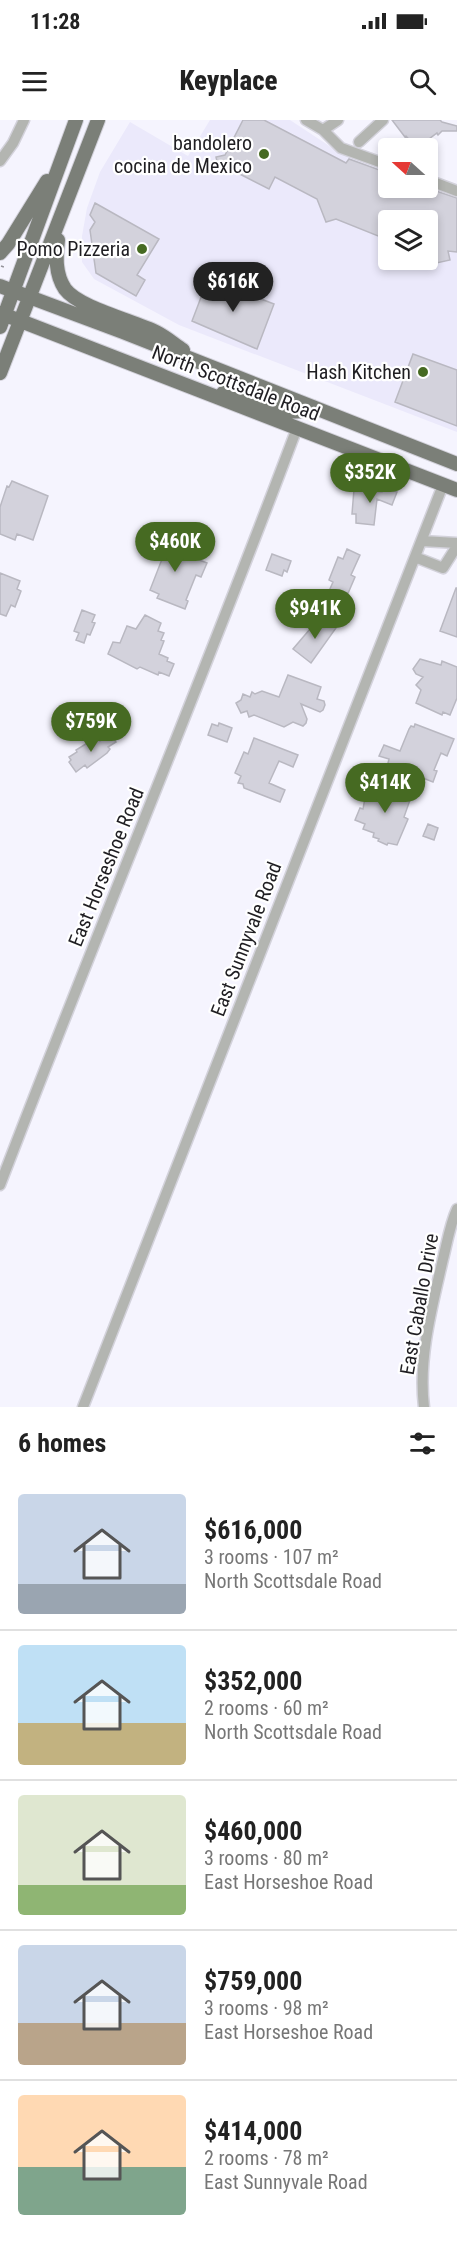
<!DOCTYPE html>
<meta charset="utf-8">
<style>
:root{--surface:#fff;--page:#f6f6f6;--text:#222;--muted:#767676;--line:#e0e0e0;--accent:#466a22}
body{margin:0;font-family:"Roboto Condensed",sans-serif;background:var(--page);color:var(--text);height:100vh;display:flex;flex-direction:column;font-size:22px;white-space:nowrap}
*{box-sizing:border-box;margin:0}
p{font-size:20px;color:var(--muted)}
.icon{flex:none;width:33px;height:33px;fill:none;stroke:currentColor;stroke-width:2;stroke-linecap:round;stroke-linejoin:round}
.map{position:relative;height:1287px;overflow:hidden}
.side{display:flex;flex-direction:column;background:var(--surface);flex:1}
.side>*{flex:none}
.needle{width:39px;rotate:291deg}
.tools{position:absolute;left:378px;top:18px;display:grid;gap:12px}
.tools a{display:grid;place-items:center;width:60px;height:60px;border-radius:6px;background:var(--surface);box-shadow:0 3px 9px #0003;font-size:30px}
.price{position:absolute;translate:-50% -51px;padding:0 14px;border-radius:21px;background:var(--accent);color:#fff;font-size:20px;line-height:39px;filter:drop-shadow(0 2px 3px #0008)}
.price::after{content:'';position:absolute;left:50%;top:36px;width:18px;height:14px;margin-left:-9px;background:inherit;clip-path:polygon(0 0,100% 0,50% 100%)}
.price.on{background:#222;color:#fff}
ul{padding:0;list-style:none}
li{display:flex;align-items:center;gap:18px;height:150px;padding:0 18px}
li+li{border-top:2px solid var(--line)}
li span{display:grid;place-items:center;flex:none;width:168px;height:120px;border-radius:6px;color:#555}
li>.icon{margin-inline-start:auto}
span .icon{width:72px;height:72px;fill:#fffc;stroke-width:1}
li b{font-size:26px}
h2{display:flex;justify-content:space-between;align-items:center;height:72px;padding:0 18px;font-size:26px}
.status{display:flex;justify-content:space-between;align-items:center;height:42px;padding:0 30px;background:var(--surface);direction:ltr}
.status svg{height:16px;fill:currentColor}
header{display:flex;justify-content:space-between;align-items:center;height:78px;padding:0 18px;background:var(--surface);font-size:27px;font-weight:800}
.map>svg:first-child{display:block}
.built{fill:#ebe9fb;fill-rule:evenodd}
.building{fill:#d3d2dc;stroke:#b9b8c1;stroke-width:1.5}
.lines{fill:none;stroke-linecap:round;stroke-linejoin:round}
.minor-casing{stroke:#d3d2db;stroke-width:13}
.major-casing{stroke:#d3d2db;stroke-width:16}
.path{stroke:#939299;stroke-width:1.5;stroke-dasharray:3 4.5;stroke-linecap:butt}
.minor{stroke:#b3b5b1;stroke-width:10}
.major{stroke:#7b7f78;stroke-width:14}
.poi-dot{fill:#466a22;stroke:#fff;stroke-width:2}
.labels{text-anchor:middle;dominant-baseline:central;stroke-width:4.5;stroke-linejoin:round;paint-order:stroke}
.poi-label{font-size:20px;fill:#1f1e22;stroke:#fff;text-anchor:end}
.street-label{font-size:20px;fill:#1f1e22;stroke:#fff}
</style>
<div class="status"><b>11:28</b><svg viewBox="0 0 49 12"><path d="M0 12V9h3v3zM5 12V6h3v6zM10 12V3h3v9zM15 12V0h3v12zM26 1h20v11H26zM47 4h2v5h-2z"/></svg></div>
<header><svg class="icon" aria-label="menu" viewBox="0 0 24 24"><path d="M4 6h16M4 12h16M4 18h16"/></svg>Keyplace<svg class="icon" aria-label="search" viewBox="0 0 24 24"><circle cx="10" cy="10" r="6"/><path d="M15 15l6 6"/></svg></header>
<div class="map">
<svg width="457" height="1287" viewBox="0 0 457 1287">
<rect width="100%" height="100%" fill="#f5f4fe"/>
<!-- built -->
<path class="built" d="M210 0H290L337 31 353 27 388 42V68H428V58L457 70V312L179 205 94 159 82 142V116L87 88 100 52 130 2 188 36ZM388 100H428V140H388Z"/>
<!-- building -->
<path class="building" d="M243 0H264L346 43 349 39 385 52 382 55 388 58V68H427L457 78V132L448 131 450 140 432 144 428 134V100H388V120L336 99 326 102 317 79 275 57 269 69 228 48 219 50 216 37 225 35Z
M392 0H440L442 2 457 6V11H442L438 15 437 13 417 28 406 16 405 17Z
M95 83 159 119 137 155 145 160 136 176 96 153 90 110 95 102 90 95Z
M208 159 274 184 257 229 192 201Z
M413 234 457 250V306L395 282Z
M12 361 48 376 33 420 17 414 15 420 0 414V387L7 366 9 367Z
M384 367 397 372 392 385 377 379 374 405 356 403V394H352L354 369 382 372Z
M152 417 188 431 186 435 207 443 201 457 196 455 186 480 188 481 185 489 157 478 159 474 150 470 164 434 148 428Z
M347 429 360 435 351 455 355 457 346 478 329 471 333 462 329 460 338 437 343 439Z
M272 434 291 441 287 452 284 450 282 456 266 450Z
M0 453 20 461 17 469 21 471 15 487 11 485 6 496 0 494Z
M456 468H457V517L440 511Z
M82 490 95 495 92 502 95 503 90 515 87 514 84 523 76 520 79 513 74 511Z
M145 495 161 503 158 511 164 513 161 520 164 521 159 534 168 538 167 541 174 544 169 556 159 552 158 555 140 547 137 549 108 534 113 522 120 523 127 506 136 509Z
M323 498 336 508 311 543 293 529 316 502 319 504Z
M420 539 441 545 442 541 457 547V578L450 595 443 592 442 595 416 583 421 570 416 565 423 557 416 554 413 549Z
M288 555 321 567 317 579 324 581 325 585 323 590 320 592 301 584 307 599 306 603 303 606 293 602 284 607 254 595 249 597 247 591 241 593 236 583 241 580 243 574 250 577 252 572 255 574 262 571 279 577Z
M219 603 232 608 227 622 208 615 212 604 218 606Z
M415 604 454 619 447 636 441 633 434 650 437 651 433 662 423 658 413 659 409 653 388 643 389 639 379 636 384 625 400 631 409 609 411 606 414 607Z
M110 614 116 622 108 627 110 629 107 633 87 648 85 645 76 652 69 642 71 640 69 637 77 632 76 630 92 620 94 623 99 619 100 621Z
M254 618 298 635 293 647 279 641 269 663 285 670 280 682 244 668 243 664 238 663 241 656 235 653 244 632 248 634Z
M376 664 411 677 404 697 408 699 397 725 388 723 387 725 378 721 379 719 373 717 374 713 363 709 365 704 355 700 360 688 363 689 365 678Z
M428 704 438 708 434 720 423 716Z"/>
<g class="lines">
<!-- minor casing -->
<g class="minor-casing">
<path id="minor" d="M306 0 323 10 338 0
M323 10 341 28 388 45
M359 22 383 0
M0 41 13 23 24 0
M428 60 457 71
M422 421 457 423
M415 437 443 448 457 426
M0 1065C97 811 202 562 297 308
M83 1287 443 365
M424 1287C418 1238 432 1187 443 1139 447 1123 450 1104 457 1089"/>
</g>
<!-- major casing -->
<g class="major-casing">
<path id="major" d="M58 120C56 137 55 154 65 169 79 188 134 201 156 212 166 217 174 224 183 230
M0 133 8 124 47 61
M0 166 123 212 457 344
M0 193 457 370
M0 207 76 0
M0 253 98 0
M223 273C231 274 240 275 248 277 270 284 291 299 313 287"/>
</g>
<!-- path -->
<path class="path" d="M1 146 7 148"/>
<!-- minor -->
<use href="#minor" class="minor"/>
<!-- major -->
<use href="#major" class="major"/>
</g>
<!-- markers -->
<g class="poi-dot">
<circle cx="264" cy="34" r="6"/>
<circle cx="142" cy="129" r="6"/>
<circle cx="423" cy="252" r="6"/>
</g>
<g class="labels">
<!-- poi labels -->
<g class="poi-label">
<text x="252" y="23">bandolero<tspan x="252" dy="23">cocina de Mexico</tspan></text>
<text x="130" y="129">Pomo Pizzeria</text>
<text x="411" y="252">Hash Kitchen</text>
</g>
<!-- street labels -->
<g class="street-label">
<text transform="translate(236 263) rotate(21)">North Scottsdale Road</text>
<text transform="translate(106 747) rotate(-68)">East Horseshoe Road</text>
<text transform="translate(246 819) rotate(-69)">East Sunnyvale Road</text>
<text transform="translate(419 1184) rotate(-80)">East Caballo Drive</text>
</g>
</g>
</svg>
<div class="tools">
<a><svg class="needle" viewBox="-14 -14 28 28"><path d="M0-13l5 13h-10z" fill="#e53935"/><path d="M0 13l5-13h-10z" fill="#767676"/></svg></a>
<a><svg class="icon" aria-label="layers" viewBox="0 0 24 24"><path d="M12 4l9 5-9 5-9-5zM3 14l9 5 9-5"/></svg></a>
</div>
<b class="price on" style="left:233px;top:193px">$616K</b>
<b class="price" style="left:370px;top:384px">$352K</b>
<b class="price" style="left:175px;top:453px">$460K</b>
<b class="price" style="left:315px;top:520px">$941K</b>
<b class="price" style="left:91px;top:633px">$759K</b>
<b class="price" style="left:385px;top:694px">$414K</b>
</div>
<section class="side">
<h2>6 homes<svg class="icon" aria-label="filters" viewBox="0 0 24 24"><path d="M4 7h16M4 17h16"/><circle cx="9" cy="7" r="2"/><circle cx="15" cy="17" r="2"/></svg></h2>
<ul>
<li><span style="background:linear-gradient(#c9d6e8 75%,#9aa5b1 0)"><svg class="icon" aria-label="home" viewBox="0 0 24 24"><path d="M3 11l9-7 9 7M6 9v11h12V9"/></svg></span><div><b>$616,000</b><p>3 rooms · 107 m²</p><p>North Scottsdale Road</p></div></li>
<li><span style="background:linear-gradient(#bfe0f5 65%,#c2b280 0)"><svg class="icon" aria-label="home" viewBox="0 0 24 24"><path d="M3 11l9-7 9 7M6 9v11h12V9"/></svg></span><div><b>$352,000</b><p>2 rooms · 60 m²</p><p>North Scottsdale Road</p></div></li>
<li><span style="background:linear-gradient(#dfe7d0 75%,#8fb573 0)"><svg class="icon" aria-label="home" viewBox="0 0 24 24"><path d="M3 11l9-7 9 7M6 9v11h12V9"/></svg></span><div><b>$460,000</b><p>3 rooms · 80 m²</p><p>East Horseshoe Road</p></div></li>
<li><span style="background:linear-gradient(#c9d6e8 65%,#b9a48a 0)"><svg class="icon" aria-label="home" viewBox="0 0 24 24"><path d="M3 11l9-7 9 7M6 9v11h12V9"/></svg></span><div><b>$759,000</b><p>3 rooms · 98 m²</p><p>East Horseshoe Road</p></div></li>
<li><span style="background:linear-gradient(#ffd9b3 60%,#7fa58c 0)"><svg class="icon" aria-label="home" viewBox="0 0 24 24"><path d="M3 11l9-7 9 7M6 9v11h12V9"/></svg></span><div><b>$414,000</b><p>2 rooms · 78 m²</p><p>East Sunnyvale Road</p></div></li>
</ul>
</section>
